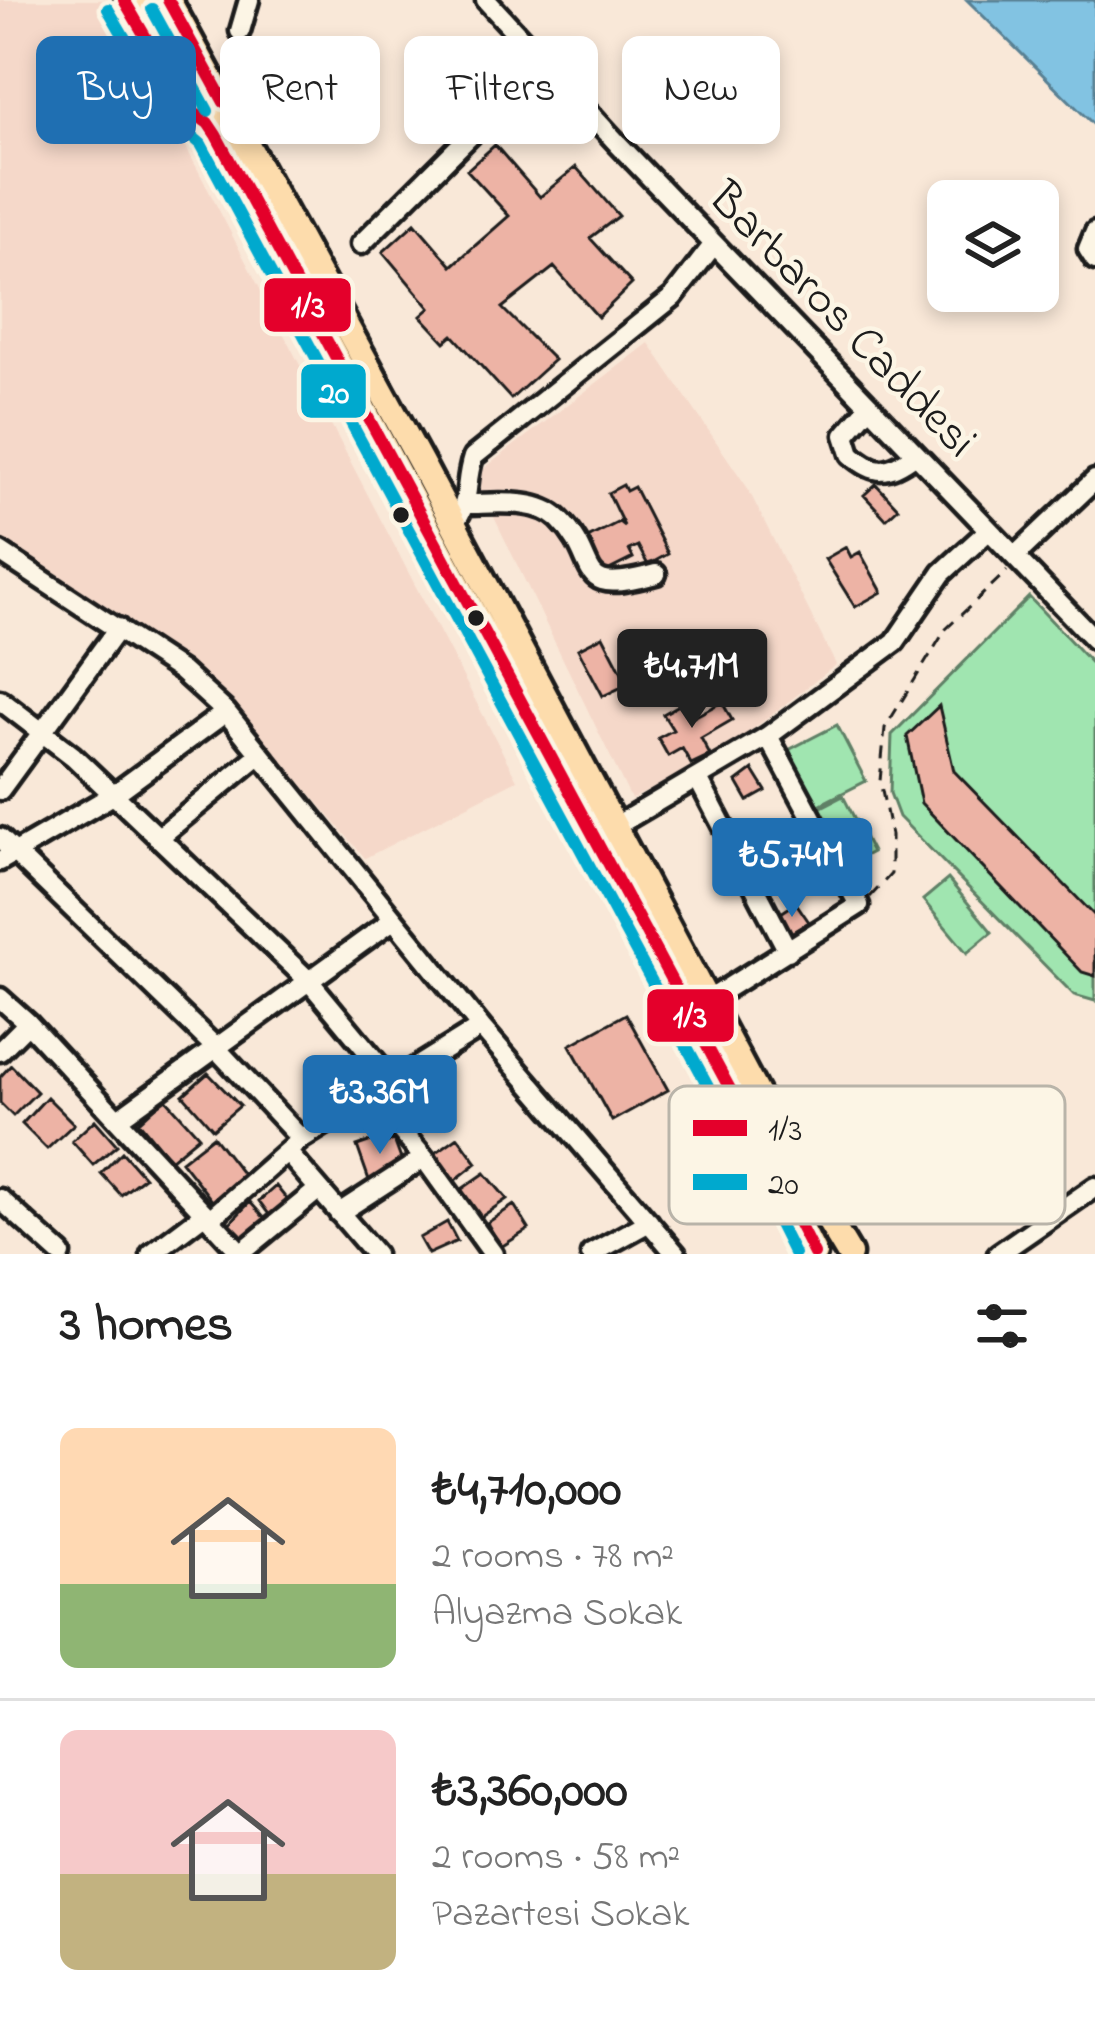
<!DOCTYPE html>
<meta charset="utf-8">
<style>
:root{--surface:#fff;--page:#f6f6f6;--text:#222;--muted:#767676;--line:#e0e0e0;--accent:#1f6fb2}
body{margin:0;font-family:"Indie Flower",sans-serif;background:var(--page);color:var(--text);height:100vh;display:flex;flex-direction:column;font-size:45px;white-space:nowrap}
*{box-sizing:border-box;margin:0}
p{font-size:39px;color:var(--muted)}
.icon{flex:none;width:66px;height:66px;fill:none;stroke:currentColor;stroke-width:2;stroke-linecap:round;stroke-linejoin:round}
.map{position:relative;height:1254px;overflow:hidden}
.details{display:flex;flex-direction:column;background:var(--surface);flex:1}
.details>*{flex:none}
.banner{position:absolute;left:36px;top:36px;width:1023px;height:108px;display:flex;gap:24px}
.controls{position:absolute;left:927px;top:180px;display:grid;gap:24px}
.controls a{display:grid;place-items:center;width:132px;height:132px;border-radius:18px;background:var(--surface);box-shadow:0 6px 18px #0003;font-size:60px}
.price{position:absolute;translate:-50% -102px;padding:0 27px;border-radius:12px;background:var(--accent);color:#fff;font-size:39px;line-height:78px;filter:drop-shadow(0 3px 6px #0008)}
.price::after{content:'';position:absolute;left:50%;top:72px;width:36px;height:27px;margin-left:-18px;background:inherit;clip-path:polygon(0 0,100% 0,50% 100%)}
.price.selected{background:#222;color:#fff}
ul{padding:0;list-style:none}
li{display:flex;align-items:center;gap:36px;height:300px;padding:0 60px}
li+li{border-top:3px solid var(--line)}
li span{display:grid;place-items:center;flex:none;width:336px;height:240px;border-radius:18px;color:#555}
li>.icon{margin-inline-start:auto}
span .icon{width:144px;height:144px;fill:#fffc;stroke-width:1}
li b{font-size:51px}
h2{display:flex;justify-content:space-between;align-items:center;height:144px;padding:0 60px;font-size:51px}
.pill{padding:0 42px;border-radius:18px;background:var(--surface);box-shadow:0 6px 18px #0003;font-size:42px;line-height:108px}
.pill.selected{background:var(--accent);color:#fff}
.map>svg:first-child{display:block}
.built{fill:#f5d8c9}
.green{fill:#a0e5b0;stroke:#5e8066;stroke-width:3}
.water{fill:#82c3e2;stroke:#598093;stroke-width:3}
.building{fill:#edb3a5;stroke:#1c1c1c;stroke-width:3}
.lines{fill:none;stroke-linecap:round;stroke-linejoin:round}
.minor-casing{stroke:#1c1c1c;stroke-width:27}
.major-casing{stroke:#1c1c1c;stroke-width:33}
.path{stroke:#1c1c1c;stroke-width:3;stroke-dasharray:12 9;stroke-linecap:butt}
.minor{stroke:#fcf5e5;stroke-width:18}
.major{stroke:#fddcac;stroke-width:24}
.bus-1-casing{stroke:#fcf5e5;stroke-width:21}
.bus-2-casing{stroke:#fcf5e5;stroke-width:21}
.bus-1{stroke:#e4002b;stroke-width:12}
.bus-2{stroke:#00a9ce;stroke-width:12}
.bus-dot{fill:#1c1c1c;stroke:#fcf5e5;stroke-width:4.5}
.labels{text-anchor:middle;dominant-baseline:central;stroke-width:9;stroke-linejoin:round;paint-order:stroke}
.street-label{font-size:48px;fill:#1c1c1c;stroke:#fcf5e5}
.key{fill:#fcf5e5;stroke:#b9b4a9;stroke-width:3}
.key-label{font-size:33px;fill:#1c1c1c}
.line-badge{stroke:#fcf5e5;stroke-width:4.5}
.badge-label{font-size:33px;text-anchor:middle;font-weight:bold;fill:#fff}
</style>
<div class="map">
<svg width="1095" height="1254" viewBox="0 0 1095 1254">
<rect width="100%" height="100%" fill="#f9e8d8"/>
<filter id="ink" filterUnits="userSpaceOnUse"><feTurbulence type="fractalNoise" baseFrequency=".00833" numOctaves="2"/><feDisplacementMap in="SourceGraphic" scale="24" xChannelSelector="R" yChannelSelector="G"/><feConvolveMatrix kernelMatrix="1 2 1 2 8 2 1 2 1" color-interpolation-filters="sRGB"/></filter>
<g filter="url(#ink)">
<!-- built -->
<path class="built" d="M0 0H109L517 780 365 858 226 695 168 648 0 540Z
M649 343 747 487 836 665 713 760 631 799 474 476Z"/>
<!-- green -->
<path class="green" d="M1029 597 1095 667V1001L1074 995 899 817 890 793 892 735Z
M837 725 866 781 809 810 781 754Z
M843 796 872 852 841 868 812 812Z
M948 879 992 932 967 953 923 900Z"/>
<!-- water -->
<path class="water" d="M967 0H1095V126Z"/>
<!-- building -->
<path class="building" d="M495 145 540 197 576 167 619 216 590 238 632 284 598 317 554 267 502 308 554 360 511 399 453 335 445 342 421 316 430 308 383 252 415 223 452 266 509 216 467 170Z
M876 484 898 508 886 519 864 495Z
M623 485 626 491 634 487 668 554 648 565 638 546 629 550 633 558 601 574 584 540 619 522 624 526 608 493Z
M846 547 851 557 860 552 882 592 855 607 825 559Z
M603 636 628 684 603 696 578 649Z
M722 702 732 720 701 738 710 755 691 764 682 748 668 756 658 738 673 730 663 714 681 704 690 719Z
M939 706 954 771 1095 916V976L1082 972 921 803 907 736Z
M753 770 766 791 748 801 737 782Z
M813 855 824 877 801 889 789 871Z
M796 903 809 922 786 936 775 917Z
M626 1014 668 1090 612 1121 570 1045Z
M11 1065 37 1092 13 1116 0 1103V1077Z
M208 1073 240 1106 213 1129 183 1095Z
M47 1097 74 1124 47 1149 22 1124Z
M165 1098 199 1136 170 1160 139 1122Z
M95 1120 117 1145 93 1165 72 1141Z
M213 1136 245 1177 213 1202 181 1161Z
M386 1136 388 1142 394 1140 402 1162 396 1164 398 1170 369 1180 357 1146Z
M458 1137 477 1163 453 1182 431 1156Z
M122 1152 144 1177 121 1195 101 1173Z
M485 1173 507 1199 481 1217 459 1191Z
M276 1186 292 1206 273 1220 259 1201Z
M250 1202 268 1222 246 1239 230 1223Z
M514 1205 529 1229 501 1247 487 1223Z
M447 1222 457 1241 428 1254 419 1238Z"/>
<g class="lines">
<!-- minor casing -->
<g class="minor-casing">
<path id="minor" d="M124 0 187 108 208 123
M486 0 618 144 1095 640
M240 31 249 0
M1095 232 1088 249 1095 260
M361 244 502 104 551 72
M869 407 845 435 851 454C875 476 889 474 914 455
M467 504C495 504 537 498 559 519 604 563 569 598 656 574
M453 525C473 496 463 488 473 457L673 297 714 244
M0 552 181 671 226 712 481 1027 676 1254
M1015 556 1095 480
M0 700 73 756 310 982 393 1082
M698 779 788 951
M0 790 118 628
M614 827 768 736 895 642 942 573 988 531
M0 838 214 1046 301 1139
M158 838 259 755
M0 861 113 795 226 712
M0 998 28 1023 242 1254
M707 1001 859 905 768 736
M0 1051 28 1023
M371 1095 424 1158 493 1254
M118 1119 393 920
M287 1152 375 1254
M0 1199 61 1254
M339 1213 424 1158
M210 1219 301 1139 481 1027
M241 1253 319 1189
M151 1254 204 1214
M591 1254 649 1222
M998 1254 1095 1187"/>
</g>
<!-- major casing -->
<g class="major-casing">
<path id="major" d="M143 0 744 1115 814 1254
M168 0 421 463 784 1146 849 1254"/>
</g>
<!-- path -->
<path class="path" d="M870 897 891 874V835L880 781 885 728 946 629 1007 571"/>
<!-- minor -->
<use href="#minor" class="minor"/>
<!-- major -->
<use href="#major" class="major"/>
<!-- bus-1 casing -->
<g class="bus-1-casing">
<path id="bus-1" d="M124 0 187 108 208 123 216 135 744 1115 814 1254
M168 0 224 102"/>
</g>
<!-- bus-2 casing -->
<g class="bus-2-casing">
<path id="bus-2" d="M108 9 172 119 201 144 728 1123 794 1254
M152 9 208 111"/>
</g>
<!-- bus-1 -->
<use href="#bus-1" class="bus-1"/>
<!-- bus-2 -->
<use href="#bus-2" class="bus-2"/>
</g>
</g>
<!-- markers -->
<g class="bus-dot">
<circle cx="401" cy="515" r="10"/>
<circle cx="476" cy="618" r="10"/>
</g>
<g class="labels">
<!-- street labels -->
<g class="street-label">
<text transform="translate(841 321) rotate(46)">Barbaros Caddesi</text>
</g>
</g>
<!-- legend -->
<rect x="669" y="1086" width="396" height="138" rx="18" class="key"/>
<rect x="693" y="1120" width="54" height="16" fill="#e4002b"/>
<rect x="693" y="1174" width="54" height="16" fill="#00a9ce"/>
<g class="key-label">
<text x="768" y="1140">1/3</text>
<text x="768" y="1194">20</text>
</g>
<g class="line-badge">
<rect x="262" y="276" width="91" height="58" rx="12" fill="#e4002b"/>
<rect x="299" y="362" width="69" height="58" rx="12" fill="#00a9ce"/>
<rect x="645" y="987" width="91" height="57" rx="12" fill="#e4002b"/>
</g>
<g class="badge-label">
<text x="308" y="317">1/3</text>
<text x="334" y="403">20</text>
<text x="690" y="1027">1/3</text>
</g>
</svg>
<div class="controls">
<a><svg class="icon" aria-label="layers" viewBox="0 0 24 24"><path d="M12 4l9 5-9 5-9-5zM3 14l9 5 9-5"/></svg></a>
</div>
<b class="price selected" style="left:692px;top:731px">₺4.71M</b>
<b class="price" style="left:792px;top:920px">₺5.74M</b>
<b class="price" style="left:380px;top:1157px">₺3.36M</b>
<div class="banner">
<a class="pill selected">Buy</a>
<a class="pill">Rent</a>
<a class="pill">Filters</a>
<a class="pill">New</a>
</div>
</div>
<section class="details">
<h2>3 homes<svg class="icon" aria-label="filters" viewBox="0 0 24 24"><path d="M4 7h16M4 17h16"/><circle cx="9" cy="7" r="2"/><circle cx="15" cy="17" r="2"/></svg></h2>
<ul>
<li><span style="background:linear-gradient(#ffd9b3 65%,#8fb573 0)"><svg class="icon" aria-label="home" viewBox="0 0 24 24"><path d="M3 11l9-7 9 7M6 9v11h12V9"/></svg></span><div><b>₺4,710,000</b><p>2 rooms · 78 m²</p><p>Alyazma Sokak</p></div></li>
<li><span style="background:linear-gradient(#f6c9c9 60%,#c2b280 0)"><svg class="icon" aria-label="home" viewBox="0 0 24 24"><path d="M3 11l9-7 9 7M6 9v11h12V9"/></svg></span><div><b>₺3,360,000</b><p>2 rooms · 58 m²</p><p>Pazartesi Sokak</p></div></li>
</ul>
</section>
